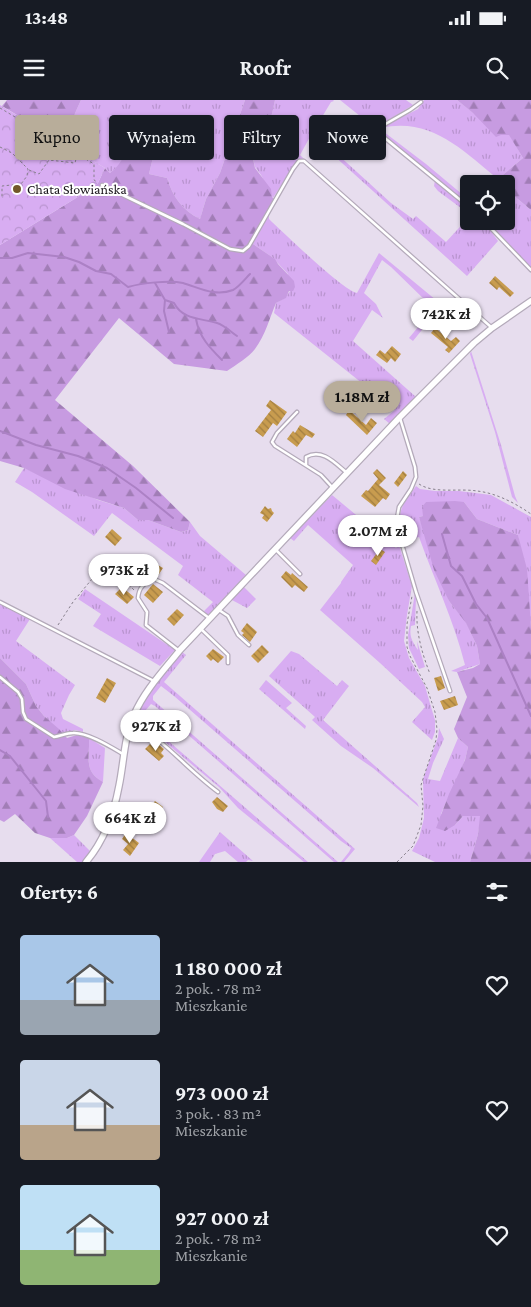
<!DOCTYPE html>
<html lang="pl">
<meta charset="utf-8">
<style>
:root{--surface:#171b24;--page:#20242c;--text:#f1f3f6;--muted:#9ea1a6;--accent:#b8ad9a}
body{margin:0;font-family:"Crimson Pro",serif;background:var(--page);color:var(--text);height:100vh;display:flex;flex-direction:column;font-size:19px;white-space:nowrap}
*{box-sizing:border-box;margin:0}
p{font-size:16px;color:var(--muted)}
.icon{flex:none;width:28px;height:28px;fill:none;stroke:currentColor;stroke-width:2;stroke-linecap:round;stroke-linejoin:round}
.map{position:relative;height:762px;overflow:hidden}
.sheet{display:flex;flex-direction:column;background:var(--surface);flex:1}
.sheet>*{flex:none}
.guide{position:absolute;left:15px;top:15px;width:501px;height:45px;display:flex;gap:10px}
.fabs{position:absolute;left:460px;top:75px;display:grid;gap:10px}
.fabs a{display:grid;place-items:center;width:55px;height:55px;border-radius:5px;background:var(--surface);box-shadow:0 1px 4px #0004;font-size:25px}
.price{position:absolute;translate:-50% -42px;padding:0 11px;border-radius:18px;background:#fff;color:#222;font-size:16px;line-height:32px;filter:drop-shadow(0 1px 2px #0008)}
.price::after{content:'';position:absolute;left:50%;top:30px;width:15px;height:11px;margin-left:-8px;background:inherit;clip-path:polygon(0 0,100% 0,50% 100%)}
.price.on{background:var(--accent);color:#111}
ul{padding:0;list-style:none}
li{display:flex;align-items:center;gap:15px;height:125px;padding:0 20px}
li span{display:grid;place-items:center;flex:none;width:140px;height:100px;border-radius:5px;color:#555}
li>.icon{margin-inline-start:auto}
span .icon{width:60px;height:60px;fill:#fffc;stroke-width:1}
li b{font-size:21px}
h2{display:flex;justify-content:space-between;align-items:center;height:60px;padding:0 20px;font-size:21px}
.tag{padding:0 18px;border-radius:5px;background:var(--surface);box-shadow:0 1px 4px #0004;font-size:18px;line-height:45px}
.tag.on{background:var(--accent);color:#111}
.status{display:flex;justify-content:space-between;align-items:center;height:35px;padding:0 25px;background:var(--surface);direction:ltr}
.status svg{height:14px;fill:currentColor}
header{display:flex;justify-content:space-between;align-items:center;height:65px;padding:0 20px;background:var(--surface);font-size:22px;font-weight:700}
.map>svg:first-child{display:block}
.grass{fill:url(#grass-tufts)}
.forest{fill:url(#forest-firs)}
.park{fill:url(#park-crowns)}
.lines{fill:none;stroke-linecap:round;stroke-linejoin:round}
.stream{stroke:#ac81c5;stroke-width:2}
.building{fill:url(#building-back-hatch)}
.service-casing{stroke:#b4aaba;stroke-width:5}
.minor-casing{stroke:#b4aaba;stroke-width:8}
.path{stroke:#87808c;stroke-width:1;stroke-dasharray:2.5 2.5;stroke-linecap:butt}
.service{stroke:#fff;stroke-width:2.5}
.minor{stroke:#fff;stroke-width:5.5}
.poi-dot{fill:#72582a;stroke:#fff;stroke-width:2}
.labels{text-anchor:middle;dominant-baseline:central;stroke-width:4;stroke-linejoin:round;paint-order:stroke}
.poi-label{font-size:14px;fill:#19151b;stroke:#fff;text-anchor:start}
</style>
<div class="status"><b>13:48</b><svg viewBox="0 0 49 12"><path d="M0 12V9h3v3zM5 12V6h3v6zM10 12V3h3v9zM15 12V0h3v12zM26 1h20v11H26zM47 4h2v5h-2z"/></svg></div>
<header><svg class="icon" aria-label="menu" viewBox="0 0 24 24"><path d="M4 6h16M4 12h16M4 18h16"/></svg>Roofr<svg class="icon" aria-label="search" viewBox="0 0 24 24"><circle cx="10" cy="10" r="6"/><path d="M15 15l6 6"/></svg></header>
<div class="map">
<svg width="531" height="762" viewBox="0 0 531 762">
<defs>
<pattern id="grass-tufts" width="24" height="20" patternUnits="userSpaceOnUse" patternTransform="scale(1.25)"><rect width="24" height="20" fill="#d8adf2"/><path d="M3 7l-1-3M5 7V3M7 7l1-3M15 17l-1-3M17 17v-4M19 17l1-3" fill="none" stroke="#b994cf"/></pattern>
<pattern id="forest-firs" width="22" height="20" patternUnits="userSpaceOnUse" patternTransform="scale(1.25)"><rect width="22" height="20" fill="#c79be1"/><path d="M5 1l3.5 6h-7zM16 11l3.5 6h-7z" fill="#a17db6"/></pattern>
<pattern id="park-crowns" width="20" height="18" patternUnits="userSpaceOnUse" patternTransform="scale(1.25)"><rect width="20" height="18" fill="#d8adf2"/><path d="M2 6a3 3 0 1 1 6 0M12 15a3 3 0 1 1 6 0" fill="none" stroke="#b994cf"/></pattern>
<pattern id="building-back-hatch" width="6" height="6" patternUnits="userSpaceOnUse" patternTransform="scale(1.25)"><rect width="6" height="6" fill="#c89c4f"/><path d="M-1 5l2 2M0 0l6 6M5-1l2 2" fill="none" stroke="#a27e41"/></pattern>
</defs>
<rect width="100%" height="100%" fill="#e7ddee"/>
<!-- grass -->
<path class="grass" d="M81 0H245L220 73 206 99 200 119C182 110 173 97 167 78L149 74 159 32 128 40C125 56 124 63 110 73L105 68 62 42Z
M275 0H333L334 1 331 2 313 32 391 103 413 119 416 116 446 142 469 117V121H482L488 127 498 141 467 176 311 35 300 55 305 60 298 59 273 98 261 75 255 67 253 59 272 14Z
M340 0H406L413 5 375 28Z
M424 0H457L501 35 509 34 523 58 498 79C462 50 431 17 381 28L384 32 426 64 469 100V105L381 33 380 30 381 28 418 9Z
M435 80 469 109V114L438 91 434 86Z
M506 89 531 110V168L486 121H506Z
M269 114V119L272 122C286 135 344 191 357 193L379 153 442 205 413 241 409 238 433 209 429 204 391 167 382 160 364 193 376 204 383 218 372 210 353 241 416 297 390 324 384 319 395 310 392 307 274 213 276 203 285 198 290 191 288 174 272 157 253 144Z
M471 251 501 345 515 396 518 403 512 397 495 332 470 254Z
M24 368 98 400 124 408 138 420H148L181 432 188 430 190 422 200 436 246 475 209 514H207L204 511 213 502 178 475 183 466 112 413 94 436 32 392 15 382Z
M416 386 420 389 435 391H459L491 395 531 417V527L518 435 477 419 464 402H426L423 416 419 417 449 501 466 522 477 546 480 564 457 572 451 571 465 565C454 521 434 479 419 437L403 442C397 411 398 412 416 386Z
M332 395 396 448 399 445 412 486 407 515 404 541 409 558 425 586 431 607 435 620V632L432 640 412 622 425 607 422 602 380 563 320 510 341 483V482L353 465 308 425 294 441 290 438Z
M243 486 256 499 247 508 230 499Z
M85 489 175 550 160 566 93 526 101 514 78 499Z
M415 493 416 497 415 525 411 526C409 536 412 541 418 550L417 541 425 567 419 569 409 548 408 535Z
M0 504 30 519 16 541 75 585 69 595 61 613 63 619 83 629V632L75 630 63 634 44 616 36 606 26 584 0 558Z
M291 551 299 554 337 586 342 580 349 586 323 620 417 703 419 707 373 668 341 646 312 620 315 617 269 576Z
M182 552 186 555 164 582 355 749 344 762H341L349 752 351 748 341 741 174 596 161 586 153 596V600L338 762H334L155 606 151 604 145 611 144 618 151 626 308 762H304L238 708 219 687 136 618 151 589Z
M266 580 292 603 286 608 306 626 305 629 259 589Z
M439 628 444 639 433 663 428 679 440 681 458 638 468 647C464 670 450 692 441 714L455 725 463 716H481L478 734 470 762H435L412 751 419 738 424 718 423 679 438 637Z
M89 638 105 648 103 682C83 671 90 657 89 638Z
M220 732 253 761 248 760 246 762H238L225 751 215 754 210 762H199Z
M74 735 91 752 82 762H77L50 738H67Z"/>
<!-- forest -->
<path class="forest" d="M7 0H81L62 42 2 6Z
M245 0H275L272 14 253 59 255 68 271 89 272 97 276 101 253 144 275 159 278 164 294 181 295 187 293 191H289L286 198 276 203C270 217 265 236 255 249 248 258 237 264 227 271L174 264 119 218 55 300 133 366 190 422 188 430 181 432 148 420H138L124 408 65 389 24 368 0 361V145L89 90 98 83 105 68 110 73C128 59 124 47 133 28L159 32 149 74 167 78C173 97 182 110 200 119L206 99 220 73Z
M457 0H531V110L506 89V84H501L498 79 523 58 509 35H501L496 37 473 13Z
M455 401 464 402 477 419 518 435 527 469 531 527V762H470L478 734 480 716H463L455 725 445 731 436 728 449 694 465 660 468 647 458 638 454 629 467 597 457 572 473 568 480 564 477 546 466 523 449 501 434 470 419 417 423 416 422 407 426 402Z
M0 558 26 584 36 606 44 616 59 629 67 638 77 635 89 638C90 657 83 671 103 682L87 716 74 735 67 738H50L35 733 15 714 4 722 0 720Z"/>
<!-- park -->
<path class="park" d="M0 5 105 68 98 83 89 90 0 145Z"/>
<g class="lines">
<!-- stream -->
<path class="stream" d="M0 158H12L28 153 64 157 79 162 96 171 111 174 128 187C142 183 169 180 183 183 200 188 215 197 233 190 239 187 245 179 250 174
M155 183 165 200 174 203C183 220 200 218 217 223 224 225 231 232 237 236
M165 200 164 211 169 232
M196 219C199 237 210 248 222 260
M0 331 36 345 78 356 107 368 136 388 173 418
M442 434 451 466 462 476 476 504 487 518 531 616
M0 650 10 656 46 701 48 717"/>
</g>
<!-- building -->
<path class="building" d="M495 176 514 193 510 197 499 187 497 190 489 183Z
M435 228 451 241 456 237 460 241 449 253 445 250 448 247 431 233Z
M392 246 401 254 395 262 391 258 387 263 376 255 380 250 385 254Z
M270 300 287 312 277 326 273 323 263 337 255 331 271 310 266 306Z
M349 310 366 325 371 318 377 323 367 335 346 315Z
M300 325 315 334 312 338 306 335 297 347 287 339 293 331 295 333Z
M377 369 386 378 379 385 390 394 386 400 383 398 375 407 361 396 366 390 368 391 378 379 373 373Z
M403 371 407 375 398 387 394 383Z
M265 406 268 409 271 408 272 411 274 413 267 422 262 418 264 415 260 413Z
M112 429 122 438 115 446 105 437Z
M380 449 385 452 376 465 371 461Z
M151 461 163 468 157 477 150 473 151 472 146 469Z
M286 471 291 475 292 473 308 487 304 492 295 485 292 488 281 477Z
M153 484 163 492 153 503 144 495Z
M122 487 134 497 127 504 115 494Z
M177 509 184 515 174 526 167 519Z
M247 523 257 532 250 542 242 535 244 533 241 531Z
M262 545 269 552 258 563 251 556Z
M213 549 224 557 218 563 213 559 211 561 206 556Z
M441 576 445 588 438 591 434 578Z
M107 578 116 583 105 603 96 598Z
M455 596 458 605 444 610 440 601Z
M150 644 154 648 158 644 164 649 161 653 164 656 159 661 145 649Z
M217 697 228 706 223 712 217 709 212 702Z
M155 701 163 707 155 716 148 709Z
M126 733 139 743 130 756 123 750 128 744 122 739Z"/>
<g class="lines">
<!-- service casing -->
<g class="service-casing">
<path id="service" d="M421 2 410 10 375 30 469 107
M102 85 183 124 230 149 243 151 249 146 293 69 299 61H304L491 227
M484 121 531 170
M297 312 277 333 272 342 275 346 321 375 333 388
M400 318 415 367 416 377 411 389 399 407 396 424 416 492 450 591
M306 365V357C322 348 335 363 347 373
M276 450 300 474
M0 502 154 581
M219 510 228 516 238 535 249 545
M201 529 228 555V563
M178 550 146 525 147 512 138 498C139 487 144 483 154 479L163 483 209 518
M0 577 18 592 22 599 23 612 26 619 54 637C60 636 67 633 73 633 87 632 111 647 123 654
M133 621C165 641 188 670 218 692"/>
</g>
<!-- minor casing -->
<g class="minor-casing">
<path id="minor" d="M86 762C104 741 114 713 119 686 124 662 124 637 134 615 144 591 164 570 180 550L400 317 474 243 492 228 531 201"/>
</g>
<!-- path -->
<path class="path" d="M0 8 94 64V80L97 82
M0 47 12 53 28 69 27 76 21 84 2 86V96L0 97
M29 70 39 74 49 60 75 63 77 55
M419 384C434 394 459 388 477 391 496 393 515 403 531 414
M417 511C416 533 422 553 430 574
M58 525 73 502 101 468C114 466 125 481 134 490
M397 762 413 746 421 725 423 706 421 685 436 640 437 629 435 612 427 588 410 556 407 547V524L412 496"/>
<!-- service -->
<use href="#service" class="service"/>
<!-- minor -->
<use href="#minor" class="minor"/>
</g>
<!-- markers -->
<circle class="poi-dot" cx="17" cy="89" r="5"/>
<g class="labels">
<!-- poi labels -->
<g class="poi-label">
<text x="27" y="89">Chata Słowiańska</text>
</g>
</g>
</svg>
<div class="fabs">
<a><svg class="icon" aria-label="locate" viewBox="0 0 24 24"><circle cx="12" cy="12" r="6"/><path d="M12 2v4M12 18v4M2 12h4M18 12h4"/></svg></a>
</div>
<b class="price" style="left:446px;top:240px">742K zł</b>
<b class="price on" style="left:362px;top:323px">1.18M zł</b>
<b class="price" style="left:378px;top:457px">2.07M zł</b>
<b class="price" style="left:124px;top:496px">973K zł</b>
<b class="price" style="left:156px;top:652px">927K zł</b>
<b class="price" style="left:130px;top:744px">664K zł</b>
<div class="guide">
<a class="tag on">Kupno</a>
<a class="tag">Wynajem</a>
<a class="tag">Filtry</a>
<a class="tag">Nowe</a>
</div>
</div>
<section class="sheet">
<h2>Oferty: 6<svg class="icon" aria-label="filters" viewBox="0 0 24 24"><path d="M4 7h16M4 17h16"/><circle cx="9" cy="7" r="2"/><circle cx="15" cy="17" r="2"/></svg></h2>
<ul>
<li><span style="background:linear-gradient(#a9c7e8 65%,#9aa5b1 0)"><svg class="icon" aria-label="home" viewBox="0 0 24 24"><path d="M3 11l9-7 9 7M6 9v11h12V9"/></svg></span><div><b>1 180 000 zł</b><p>2 pok. · 78 m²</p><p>Mieszkanie</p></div><svg class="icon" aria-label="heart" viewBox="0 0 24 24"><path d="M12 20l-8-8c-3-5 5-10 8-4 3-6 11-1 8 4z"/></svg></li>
<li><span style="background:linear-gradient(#c9d6e8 65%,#b9a48a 0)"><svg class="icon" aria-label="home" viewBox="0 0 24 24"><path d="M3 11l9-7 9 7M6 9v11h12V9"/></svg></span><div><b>973 000 zł</b><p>3 pok. · 83 m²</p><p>Mieszkanie</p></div><svg class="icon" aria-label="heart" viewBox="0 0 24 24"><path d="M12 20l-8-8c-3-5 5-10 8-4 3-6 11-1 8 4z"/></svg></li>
<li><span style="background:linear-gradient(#bfe0f5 65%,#8fb573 0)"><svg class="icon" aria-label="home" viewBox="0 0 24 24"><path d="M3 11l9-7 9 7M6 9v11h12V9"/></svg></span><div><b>927 000 zł</b><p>2 pok. · 78 m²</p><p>Mieszkanie</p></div><svg class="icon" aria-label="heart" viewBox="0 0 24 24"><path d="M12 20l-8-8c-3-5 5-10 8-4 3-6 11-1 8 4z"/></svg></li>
</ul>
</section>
